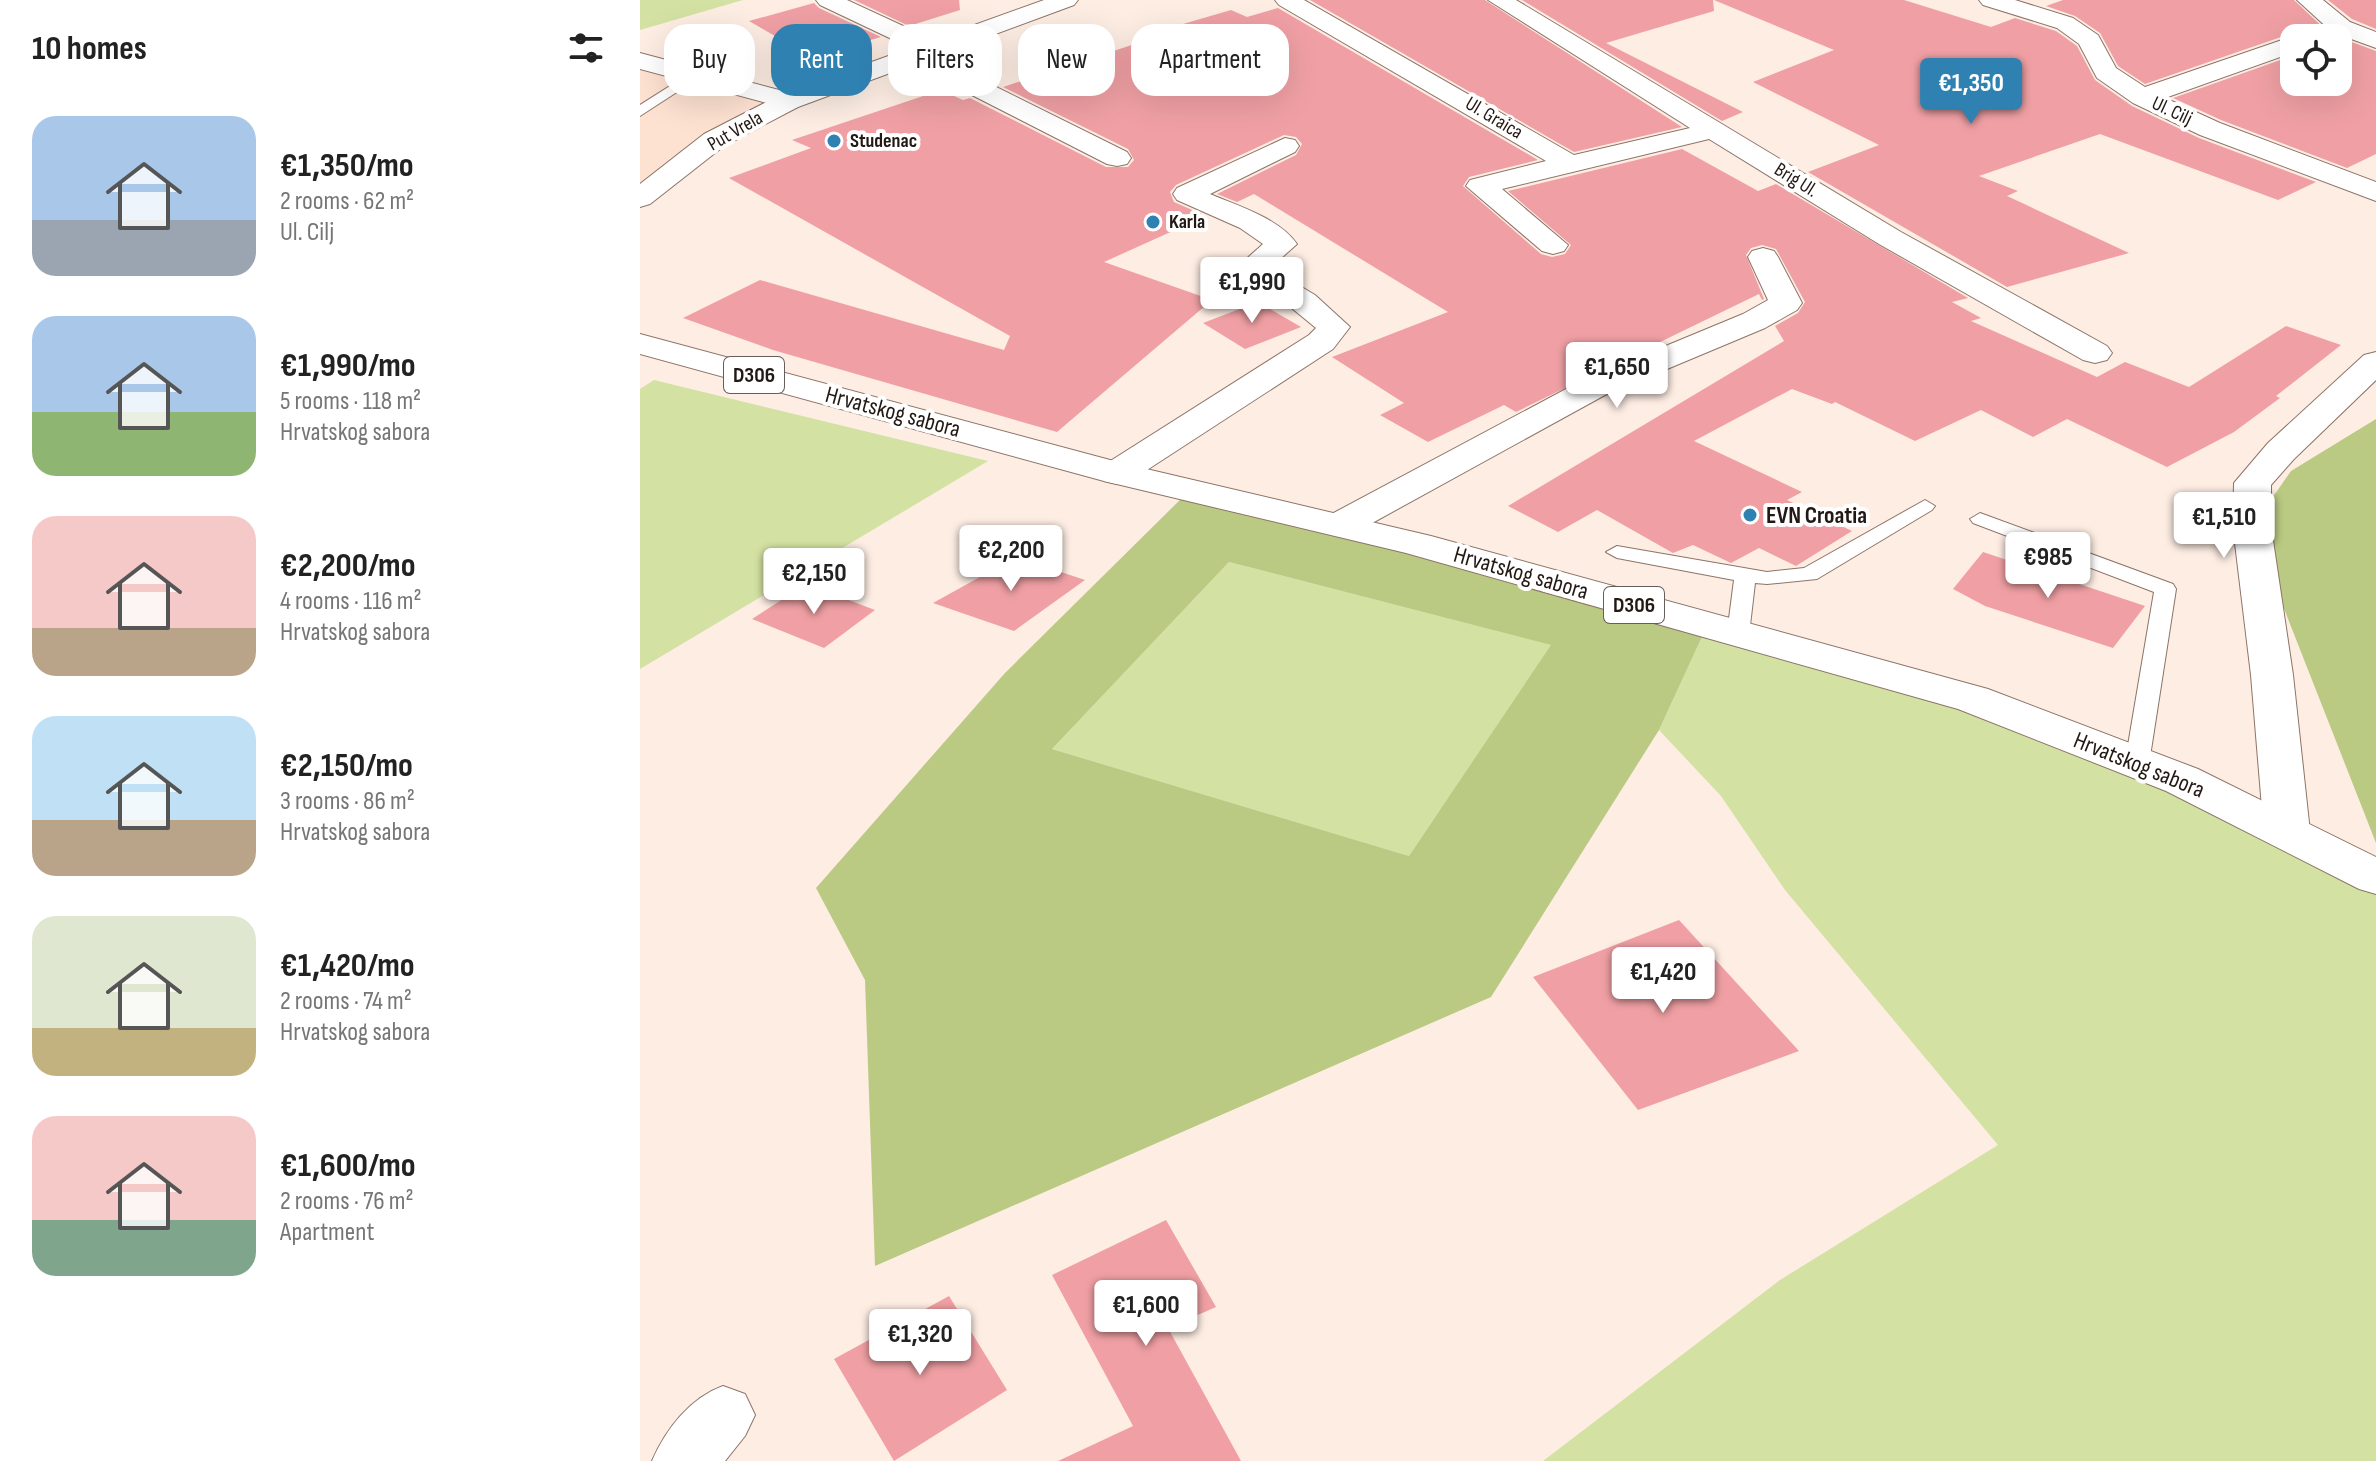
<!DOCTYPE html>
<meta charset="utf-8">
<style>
:root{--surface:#fff;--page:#f6f6f6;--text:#222;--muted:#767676;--accent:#2f81b2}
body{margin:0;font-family:"Sofia Sans Condensed",sans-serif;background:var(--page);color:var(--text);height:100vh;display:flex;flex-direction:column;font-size:30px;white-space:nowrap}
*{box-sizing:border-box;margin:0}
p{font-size:26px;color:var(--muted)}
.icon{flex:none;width:44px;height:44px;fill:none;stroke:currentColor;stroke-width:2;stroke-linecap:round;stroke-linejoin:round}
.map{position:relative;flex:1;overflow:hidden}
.panel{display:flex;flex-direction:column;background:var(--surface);width:640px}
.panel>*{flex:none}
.hud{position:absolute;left:24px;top:24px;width:760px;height:72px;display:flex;gap:16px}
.tools{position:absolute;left:1640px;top:24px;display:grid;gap:16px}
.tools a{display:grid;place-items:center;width:72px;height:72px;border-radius:16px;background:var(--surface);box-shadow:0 8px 32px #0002;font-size:40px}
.price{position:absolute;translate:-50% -68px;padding:0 18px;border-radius:8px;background:#fff;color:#222;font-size:26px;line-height:52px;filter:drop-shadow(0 2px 4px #0008)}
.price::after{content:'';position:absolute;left:50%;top:48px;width:24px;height:18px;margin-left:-12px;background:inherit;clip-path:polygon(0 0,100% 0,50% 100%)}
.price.current{background:var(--accent);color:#fff}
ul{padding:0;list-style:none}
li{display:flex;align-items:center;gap:24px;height:200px;padding:0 32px}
li span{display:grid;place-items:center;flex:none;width:224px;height:160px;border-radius:24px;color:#555}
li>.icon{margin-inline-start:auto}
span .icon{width:96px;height:96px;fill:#fffc;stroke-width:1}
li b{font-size:34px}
h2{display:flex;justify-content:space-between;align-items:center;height:96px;padding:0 32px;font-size:34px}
.chip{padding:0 28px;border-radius:24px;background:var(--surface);box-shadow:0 8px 32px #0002;font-size:28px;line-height:72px}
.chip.current{background:var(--accent);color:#fff}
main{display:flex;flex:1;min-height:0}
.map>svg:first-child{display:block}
.built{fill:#fde1d1}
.green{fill:#d3e2a3}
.forest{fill:#baca82;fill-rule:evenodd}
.building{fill:#f0a0a4}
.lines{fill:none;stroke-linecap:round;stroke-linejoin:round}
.service-casing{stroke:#8d7467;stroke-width:2}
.minor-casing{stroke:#8d7467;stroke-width:2}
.secondary-casing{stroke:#8d7467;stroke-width:2}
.primary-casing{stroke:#8d7467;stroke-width:2}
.service{fill:#fff;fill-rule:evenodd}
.minor{fill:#fff;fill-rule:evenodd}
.secondary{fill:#fff;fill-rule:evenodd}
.primary{fill:#fff;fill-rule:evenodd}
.poi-dot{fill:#2f81b2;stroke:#fff;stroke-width:3}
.labels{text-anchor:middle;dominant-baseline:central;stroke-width:8;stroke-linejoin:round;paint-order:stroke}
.far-street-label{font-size:20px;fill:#231914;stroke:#fff}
.far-poi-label{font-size:20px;font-weight:bold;fill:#231914;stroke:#fff;text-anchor:start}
.shield{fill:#fff;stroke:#655e5a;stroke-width:2}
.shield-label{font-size:22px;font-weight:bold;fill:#231914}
.street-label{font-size:24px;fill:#231914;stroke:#fff}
.poi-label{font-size:24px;font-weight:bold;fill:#231914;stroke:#fff;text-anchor:start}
</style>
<main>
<section class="panel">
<h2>10 homes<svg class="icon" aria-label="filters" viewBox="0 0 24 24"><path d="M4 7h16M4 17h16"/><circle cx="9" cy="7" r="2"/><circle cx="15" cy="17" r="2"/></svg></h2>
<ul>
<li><span style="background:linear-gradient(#a9c7e8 65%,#9aa5b1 0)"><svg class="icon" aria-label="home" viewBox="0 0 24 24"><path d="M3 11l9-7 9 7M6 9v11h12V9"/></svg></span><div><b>€1,350/mo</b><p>2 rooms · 62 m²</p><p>Ul. Cilj</p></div></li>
<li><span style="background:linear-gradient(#a9c7e8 60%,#8fb573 0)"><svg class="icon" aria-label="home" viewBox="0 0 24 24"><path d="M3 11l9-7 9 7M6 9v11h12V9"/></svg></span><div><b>€1,990/mo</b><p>5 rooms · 118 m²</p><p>Hrvatskog sabora</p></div></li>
<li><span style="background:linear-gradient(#f6c9c9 70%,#b9a48a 0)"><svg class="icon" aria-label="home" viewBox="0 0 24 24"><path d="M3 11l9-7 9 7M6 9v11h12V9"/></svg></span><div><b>€2,200/mo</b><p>4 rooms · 116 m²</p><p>Hrvatskog sabora</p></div></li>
<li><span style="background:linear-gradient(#bfe0f5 65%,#b9a48a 0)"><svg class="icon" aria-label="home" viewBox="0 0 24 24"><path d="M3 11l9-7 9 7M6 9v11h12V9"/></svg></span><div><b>€2,150/mo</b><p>3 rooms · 86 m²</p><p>Hrvatskog sabora</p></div></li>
<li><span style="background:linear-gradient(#dfe7d0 70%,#c2b280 0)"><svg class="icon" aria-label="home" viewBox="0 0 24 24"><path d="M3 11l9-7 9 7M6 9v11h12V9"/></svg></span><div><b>€1,420/mo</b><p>2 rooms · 74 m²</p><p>Hrvatskog sabora</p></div></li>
<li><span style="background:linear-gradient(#f6c9c9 65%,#7fa58c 0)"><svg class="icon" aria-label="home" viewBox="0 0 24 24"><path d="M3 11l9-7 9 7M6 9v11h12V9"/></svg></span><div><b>€1,600/mo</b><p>2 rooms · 76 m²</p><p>Apartment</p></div></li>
</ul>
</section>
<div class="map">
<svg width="1736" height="1461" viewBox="0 0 1736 1461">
<rect width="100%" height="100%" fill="#fdede3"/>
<!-- built -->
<path class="built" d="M0 60 149 101 0 207Z"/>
<!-- green -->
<path class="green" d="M0 0H103L0 30Z
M14 380 348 461 0 669V389Z
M589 562 912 645 769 856 412 749Z
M1067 626 1333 699 1736 863V1461H903L1140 1280 1358 1145 1145 890 1081 796 1019 730Z"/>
<!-- forest -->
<path class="forest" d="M1736 419V843L1612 527 1651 471Z
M550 490 1067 626 1019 730 851 997 235 1266 225 980 176 888 365 673ZM589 562 911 645 769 856 412 749Z"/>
<!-- building -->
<path class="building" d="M214 0H319L320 10 269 26Z
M670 0H845L1042 127 934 152Z
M882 0H1073L1074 11 966 43 1103 112 1082 121Z
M1074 0H1264L1351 27 1375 18 1416 31 1437 46 1455 80 1492 106 1559 138 1676 182 1638 200 1460 134 1339 176 1378 191 1367 196 1489 253 1367 287 1168 172 1239 145 1113 82 1194 50Z
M1423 0H1654L1690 34 1736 51V154L1707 168 1581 120 1533 98 1654 55V82H1698V38L1644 36 1505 84 1478 66 1460 33 1435 16 1406 6Z
M1688 0H1736V29L1712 19Z
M174 3 179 8 241 37 171 57 109 21Z
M638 8 898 160 829 177 823 186 901 254 912 257 925 254 931 245 868 191 1042 149 1118 191 1136 184 1328 298 1312 302 1341 318 1331 321 1457 377 1485 362 1549 387 1646 326 1701 345 1636 396 1640 398 1594 432 1527 467 1427 419 1393 437 1341 410 1275 441 1195 402 1192 404 1152 389 1054 441 1162 492 1147 500 1212 531 1156 566 1119 548 1091 563 1053 545 1033 553 957 510 918 532 868 506 1144 341 1135 326 1158 313 1165 302 1136 249 1122 245 1111 248 1106 255 1124 299 1122 300 1119 294 876 412 864 405 788 442 740 415 764 403 692 357 808 312 614 194 597 202 577 194 656 155 662 144 656 137 644 135 536 185 530 192 534 202 566 216 464 262 572 300 417 432 133 350 43 318 120 280 364 350 370 336 89 178 171 148 152 140 301 90 323 100 330 98 466 167H488L494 160 488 149 363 87 504 41 495 38 591 10 607 17Z
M618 302 661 327 605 349 563 323Z
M1343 552 1505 606 1473 648 1345 606 1313 589Z
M376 557 445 580 374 631 293 603Z
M166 584 235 610 184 648 112 619Z
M1039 920 1159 1051 998 1110 893 977Z
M526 1220 576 1307 528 1328 601 1461H418L493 1426 412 1275Z
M309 1296 367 1390 254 1461 194 1359Z"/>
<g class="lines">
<!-- service casing -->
<g class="service-casing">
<path id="service" d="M52 72 57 73V79L0 116V105Z
M1285 500 1295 506 1292 510 1177 579 1127 584 1115 583 1109 634 1106 639H1090L1087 634 1094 580 977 558 966 552 977 546 1127 572 1164 568Z
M1340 513 1533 584 1536 589 1509 763 1506 769H1488L1485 763 1514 592 1333 523 1330 519Z"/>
</g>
<!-- minor casing -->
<g class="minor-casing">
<path id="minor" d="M176 0H207L300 43 303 48 298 58 487 152 491 158 487 164 477 166 467 164 275 66 271 61 277 51 180 5Z
M635 0H664L934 155 1050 128 848 0H876L1261 232 1467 346 1472 353 1467 360 1455 363 1443 360 1239 244 1069 139 862 189 928 245 924 251 913 254 902 251 826 186 830 180 906 161 639 5Z
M1339 0H1375L1433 18 1458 35 1476 68 1505 87 1645 39 1660 38H1654V52L1525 98 1580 123 1736 182V201L1560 135 1493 103 1457 78 1439 44 1417 28 1343 5Z
M1657 0H1683L1710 22 1736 32V48L1692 32Z
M0 53 158 95 162 101 158 107 149 109 0 69Z
M645 138 655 140 659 146 655 152 570 194C598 206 639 218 657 244L630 268 675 295 710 327 693 349 490 481 477 484 464 481 459 473 464 465 669 335 676 328 643 301 598 277 594 270 623 244 600 228 537 200 533 194 537 188Z
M1123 248 1134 251 1138 257 1162 303 1157 310 1125 328 965 395 714 533 700 536 686 533 681 525 686 517 941 381 1103 314 1128 300 1108 257 1112 251Z
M1736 352V380L1654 459 1631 485V527L1653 675 1670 832 1664 843 1647 848 1630 843 1624 832 1611 675 1593 527 1594 483 1628 443 1724 355Z
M83 1386 105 1394 115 1415 105 1436 85 1461H12C26 1429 50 1398 83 1386Z"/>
</g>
<!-- secondary casing -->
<g class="secondary-casing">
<path id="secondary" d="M404 0H438L434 5 158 107 84 146 10 204 0 207V184L64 134 140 95Z"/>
</g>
<!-- primary casing -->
<g class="primary-casing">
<path id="primary" d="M0 334 485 464 791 536 1348 689 1558 769 1736 857V894L1719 889 1526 791 1318 709 766 553 464 481 0 354Z"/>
</g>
<!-- service -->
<use href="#service" class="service"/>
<!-- minor -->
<use href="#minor" class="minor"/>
<!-- secondary -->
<use href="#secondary" class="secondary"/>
<!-- primary -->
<use href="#primary" class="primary"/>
</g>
<!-- markers -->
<g class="poi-dot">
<circle cx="194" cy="141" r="8"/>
<circle cx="513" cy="222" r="8"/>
<circle cx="1110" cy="515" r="8"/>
</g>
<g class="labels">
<!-- far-street labels -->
<g class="far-street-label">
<text transform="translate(1532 111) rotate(25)">Ul. Cilj</text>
<text transform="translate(854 118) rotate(31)">Ul. Graica</text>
<text transform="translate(95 131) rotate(-30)">Put Vrela</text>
<text transform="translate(1156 180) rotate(32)">Brig Ul.</text>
</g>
<!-- far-poi labels -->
<g class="far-poi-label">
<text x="210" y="141">Studenac</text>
<text x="529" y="222">Karla</text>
</g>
<!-- shield labels -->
<g class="shield">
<rect x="84" y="357" width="60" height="36" rx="6"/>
<rect x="964" y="587" width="60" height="36" rx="6"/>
</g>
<g class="shield-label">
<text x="114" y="375">D306</text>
<text x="994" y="605">D306</text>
</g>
<!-- street labels -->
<g class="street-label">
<text transform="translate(253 412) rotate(15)">Hrvatskog sabora</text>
<text transform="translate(881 573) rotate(16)">Hrvatskog sabora</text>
<text transform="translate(1499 765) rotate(22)">Hrvatskog sabora</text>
</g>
<!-- poi labels -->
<g class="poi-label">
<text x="1126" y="515">EVN Croatia</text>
</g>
</g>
</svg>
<div class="tools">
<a><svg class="icon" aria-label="locate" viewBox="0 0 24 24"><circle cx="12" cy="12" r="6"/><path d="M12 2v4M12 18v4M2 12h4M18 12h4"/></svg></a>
</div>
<b class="price current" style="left:1331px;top:126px">€1,350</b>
<b class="price" style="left:612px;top:325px">€1,990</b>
<b class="price" style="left:977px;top:410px">€1,650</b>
<b class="price" style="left:1584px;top:560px">€1,510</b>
<b class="price" style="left:371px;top:593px">€2,200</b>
<b class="price" style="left:1408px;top:600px">€985</b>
<b class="price" style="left:174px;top:616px">€2,150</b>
<b class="price" style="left:1023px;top:1015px">€1,420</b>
<b class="price" style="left:506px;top:1348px">€1,600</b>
<b class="price" style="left:280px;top:1377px">€1,320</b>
<div class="hud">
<a class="chip">Buy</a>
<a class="chip current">Rent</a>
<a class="chip">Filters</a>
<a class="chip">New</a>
<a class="chip">Apartment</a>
</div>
</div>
</main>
